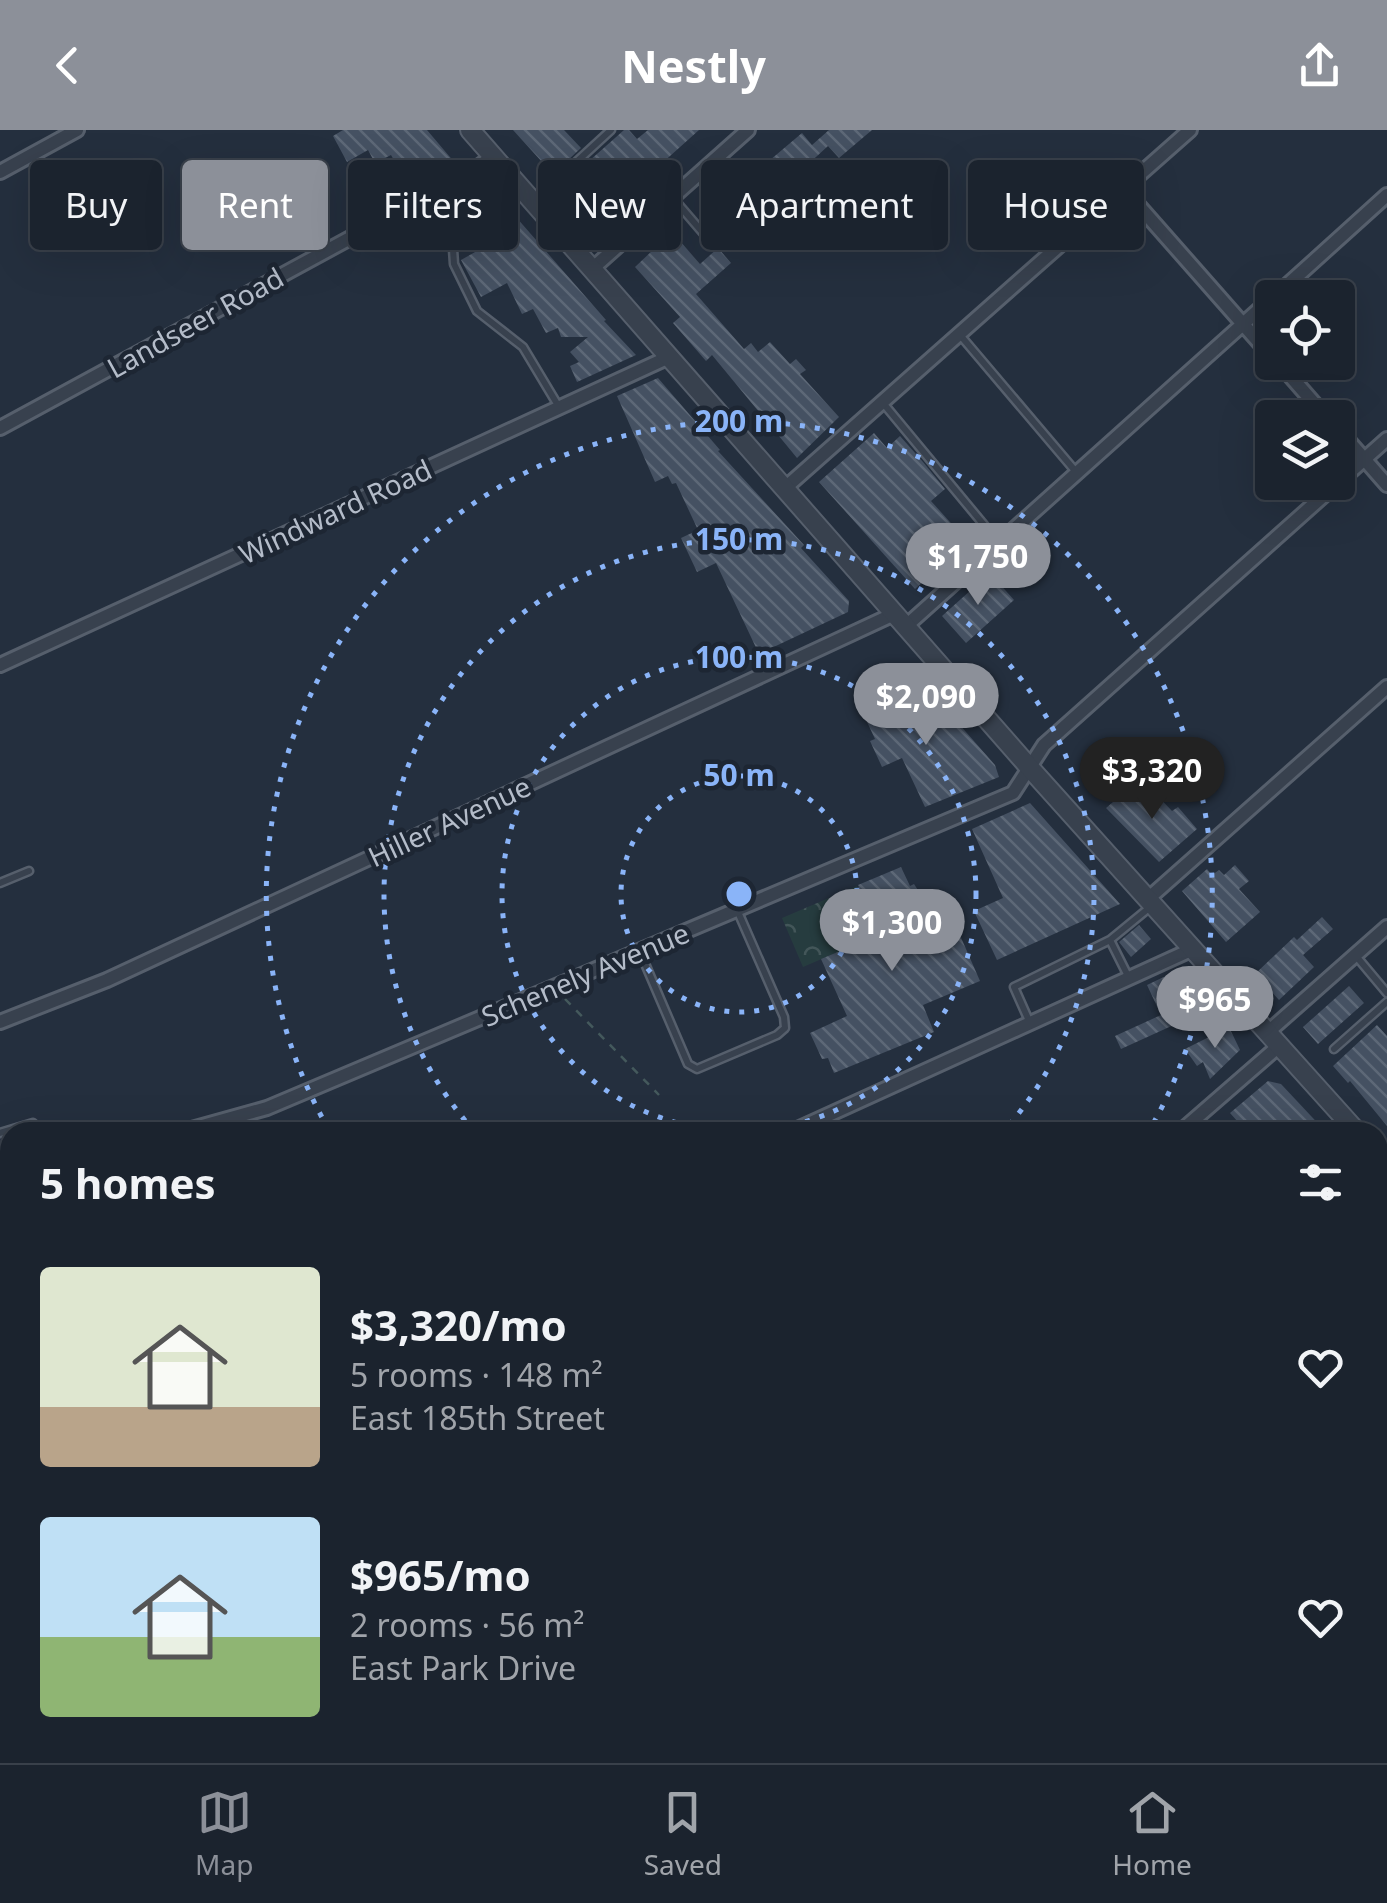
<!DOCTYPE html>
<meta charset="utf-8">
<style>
:root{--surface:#1b232e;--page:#242b36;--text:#f1f3f6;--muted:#a0a4aa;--line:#39404a;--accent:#8c9099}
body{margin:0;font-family:"Noto Sans",sans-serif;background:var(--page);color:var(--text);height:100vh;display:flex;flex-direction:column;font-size:38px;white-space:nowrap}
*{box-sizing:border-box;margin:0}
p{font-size:32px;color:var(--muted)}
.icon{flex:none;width:55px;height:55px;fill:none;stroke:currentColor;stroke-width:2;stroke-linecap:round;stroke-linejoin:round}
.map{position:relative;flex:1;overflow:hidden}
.drawer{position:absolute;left:0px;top:992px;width:1388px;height:642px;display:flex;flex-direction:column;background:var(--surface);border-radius:30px 30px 0 0;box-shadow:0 10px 40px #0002,0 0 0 2px var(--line)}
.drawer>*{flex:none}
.guide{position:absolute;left:30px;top:30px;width:1328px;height:90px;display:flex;gap:20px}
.buttons{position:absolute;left:1255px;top:150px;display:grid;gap:20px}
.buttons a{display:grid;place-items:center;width:100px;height:100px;border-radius:10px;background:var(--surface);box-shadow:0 10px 40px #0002,0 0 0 2px var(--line);font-size:50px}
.price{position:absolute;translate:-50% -85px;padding:0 22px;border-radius:35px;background:var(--accent);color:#fff;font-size:32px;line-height:65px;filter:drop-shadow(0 2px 5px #0008)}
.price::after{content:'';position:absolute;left:50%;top:60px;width:30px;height:22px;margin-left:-15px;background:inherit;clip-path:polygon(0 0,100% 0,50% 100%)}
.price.selected{background:#222;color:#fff}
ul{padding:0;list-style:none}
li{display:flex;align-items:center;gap:30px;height:250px;padding:0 40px}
li span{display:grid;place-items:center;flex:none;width:280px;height:200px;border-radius:10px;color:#555}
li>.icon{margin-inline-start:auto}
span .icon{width:120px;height:120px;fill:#fffc;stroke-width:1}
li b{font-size:42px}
h2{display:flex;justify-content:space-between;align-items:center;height:120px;padding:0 40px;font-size:42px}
.tag{padding:0 35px;border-radius:10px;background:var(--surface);box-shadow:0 10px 40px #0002,0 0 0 2px var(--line);font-size:35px;line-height:90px}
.tag.selected{background:var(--accent);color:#fff}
header{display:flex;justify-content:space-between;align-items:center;height:130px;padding:0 40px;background:var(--accent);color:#fff;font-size:45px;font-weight:700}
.tabs{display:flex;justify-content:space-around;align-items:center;height:140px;border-top:2px solid var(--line);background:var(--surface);font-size:28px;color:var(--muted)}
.tabs a{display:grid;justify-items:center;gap:5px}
.tabs .selected{color:var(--accent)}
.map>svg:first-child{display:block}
.park{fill:url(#park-crowns)}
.building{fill:url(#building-back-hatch)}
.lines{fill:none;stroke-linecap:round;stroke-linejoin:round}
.service-casing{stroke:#565f6c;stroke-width:11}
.minor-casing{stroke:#565f6c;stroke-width:18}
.tertiary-casing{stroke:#565f6c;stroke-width:22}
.primary-casing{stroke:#414a57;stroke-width:25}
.path{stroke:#44595c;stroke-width:2.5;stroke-dasharray:8 8;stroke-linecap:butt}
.service{stroke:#38414e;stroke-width:6}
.minor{stroke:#38414e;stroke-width:12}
.tertiary{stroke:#38414e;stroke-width:18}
.primary{stroke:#56606e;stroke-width:20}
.ring{fill:none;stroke:#8ab4f8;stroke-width:5;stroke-dasharray:5 10}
.labels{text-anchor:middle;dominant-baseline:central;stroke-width:9;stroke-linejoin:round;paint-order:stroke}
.street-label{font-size:28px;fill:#b4bcc9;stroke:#1d2633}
.centre{fill:#8ab4f8;stroke:#1d2633;stroke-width:5}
.ring-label{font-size:30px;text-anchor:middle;font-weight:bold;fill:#8ab4f8;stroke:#1d2633;stroke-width:9;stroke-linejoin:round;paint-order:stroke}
</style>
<header><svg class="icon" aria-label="back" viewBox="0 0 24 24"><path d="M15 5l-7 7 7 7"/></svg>Nestly<svg class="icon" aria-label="share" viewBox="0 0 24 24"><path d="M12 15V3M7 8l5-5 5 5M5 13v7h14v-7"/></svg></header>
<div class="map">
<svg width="1387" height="1633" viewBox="0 0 1387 1633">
<defs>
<pattern id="park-crowns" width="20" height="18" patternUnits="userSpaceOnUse" patternTransform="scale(2.5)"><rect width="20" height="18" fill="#263c3f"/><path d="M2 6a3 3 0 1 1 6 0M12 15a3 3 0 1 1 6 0" fill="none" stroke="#435659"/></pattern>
<pattern id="building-back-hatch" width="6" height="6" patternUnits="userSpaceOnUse" patternTransform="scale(2.5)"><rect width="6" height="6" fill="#455162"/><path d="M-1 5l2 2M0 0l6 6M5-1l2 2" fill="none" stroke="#5d6877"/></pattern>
</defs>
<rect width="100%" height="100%" fill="#242f3e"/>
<!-- park -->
<path class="park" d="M857 756 869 784 864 787 875 806 803 837 782 788Z"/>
<!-- building -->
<path class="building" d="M343 0H427L455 33 410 58 391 25 375 33 368 20 347 32 333 6Z
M513 0H564L581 18 553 44Z
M624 0H629L637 9 648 0H699L660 35 666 42 641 66 621 44 582 78 562 55Z
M829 0H872L839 28 828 16 782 58 763 36 802 3 812 15Z
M867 42 878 55 838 88 826 75Z
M482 52 507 80 509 79 606 190 604 191 636 225 577 252 570 236 579 232 570 222 588 207H561L558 198 546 203 533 179 522 184 507 153 481 167 461 130 484 117 445 72Z
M672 102 700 134 718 118 731 133 696 164 744 219 751 213 758 222 770 212 790 234 796 229 806 240 800 244 839 287 797 328 712 225 706 231 673 193 680 187 635 137Z
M658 248 720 320 718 321 804 415 801 418 849 471 848 482 759 524 716 433 697 442 681 408 698 400 676 353 672 354 668 346 655 352 617 266Z
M874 303 887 318 900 306 923 332 945 359 931 371 968 412 915 459 819 352Z
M990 443 1014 470 966 513 942 486Z
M882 551 903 596 944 577 995 635 999 647 925 677 902 628 882 637 870 611 875 609 854 564Z
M1134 654 1145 667 1152 660 1172 681 1178 677 1197 699 1159 732 1106 678Z
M1030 673 1120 774 997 830 974 781 1003 768 972 699Z
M1235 735 1249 751 1239 759 1260 782 1226 812 1182 761 1207 739 1212 745 1219 740 1224 745Z
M901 737 910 756 914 754 939 793 952 787 980 851 923 875 934 902 834 943 828 928 822 929 810 903 847 886 821 829 876 806 865 787 870 784 858 755Z
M1322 787 1333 799 1303 825 1314 837 1279 870 1255 844 1294 807 1297 810Z
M1139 795 1151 809 1131 827 1119 812Z
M1172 843 1179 846 1211 878 1121 919 1115 906 1161 885 1147 855Z
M1349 856 1364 873 1318 914 1303 897Z
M1377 895 1387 906V996L1350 951 1348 953 1333 936Z
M1229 897 1240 920 1210 949 1203 932 1197 936 1185 919Z
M1268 951 1281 954 1326 1002H1247L1230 983Z"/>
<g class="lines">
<!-- service casing -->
<g class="service-casing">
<path id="service" d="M629 60 609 78 631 102
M425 67 452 104 454 134 477 181 523 217 559 277
M673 68 710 111 732 104 749 88 707 40
M534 71 611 0
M597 88 609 78
M960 205 1077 343
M883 273 999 413
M0 753 29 741
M1110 810 1129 848
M640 822 688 934 697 939 777 905 785 898 784 887 738 782
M1356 826 1387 863
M1030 893 1014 857 1110 810 1149 778
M1334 919 1387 872
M0 1003 33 993
M0 1161 10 1158
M1385 1176 1387 1178
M0 1255 10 1253
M934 1625 936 1633
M975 1625 977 1633"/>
</g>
<!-- minor casing -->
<g class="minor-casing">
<path id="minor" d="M0 42 77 0
M1124 59 1272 227
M592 139 748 0
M1273 168 1387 65
M1278 232 1327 288
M0 298 470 43 493 26
M1338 299 1387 355
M784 359 1190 0
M905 497 1272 168
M0 535 669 227
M1149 768 1387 557
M0 892 107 850 894 484
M1268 902 1387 797
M181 1002 267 978 1013 663 1044 615 1387 309
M791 1002 1193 819
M1180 1002 1280 915
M0 1054 10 1051
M1378 1073 1387 1061
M0 1513 10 1511
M1381 1514 1387 1475
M354 1633 358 1625
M836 1633 873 1625"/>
</g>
<!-- tertiary casing -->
<g class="tertiary-casing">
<path id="tertiary" d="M470 0 1029 637 1357 1002
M1378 1026 1387 1037"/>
</g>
<!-- primary casing -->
<g class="primary-casing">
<path id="primary" d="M0 1291 10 1329
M89 1625 91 1633"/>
</g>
<!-- path -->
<path class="path" d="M565 869 659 965"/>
<!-- service -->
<use href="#service" class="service"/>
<!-- minor -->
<use href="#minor" class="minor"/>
<!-- tertiary -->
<use href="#tertiary" class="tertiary"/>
<!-- primary -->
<use href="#primary" class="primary"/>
</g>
<!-- distance rings -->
<g class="ring">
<circle cx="739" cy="764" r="118"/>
<circle cx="739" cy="764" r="237"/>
<path d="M475 1002A355 355 0 1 1 1003 1002"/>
<path d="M329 1000A473 473 0 1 1 1149 1001"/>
</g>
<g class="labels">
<!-- street labels -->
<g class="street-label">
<text transform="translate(195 192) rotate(-29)">Landseer Road</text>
<text transform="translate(335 381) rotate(-25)">Windward Road</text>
<text transform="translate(449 691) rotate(-25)">Hiller Avenue</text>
<text transform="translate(585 844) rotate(-23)">Schenely Avenue</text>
</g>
</g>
<circle cx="739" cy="764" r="15" class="centre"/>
<g class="ring-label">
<text x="739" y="302">200 m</text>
<text x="739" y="420">150 m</text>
<text x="739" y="538">100 m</text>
<text x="739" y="656">50 m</text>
</g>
</svg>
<div class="buttons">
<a><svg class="icon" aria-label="locate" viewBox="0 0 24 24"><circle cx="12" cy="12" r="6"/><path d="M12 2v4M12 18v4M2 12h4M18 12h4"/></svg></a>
<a><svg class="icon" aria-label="layers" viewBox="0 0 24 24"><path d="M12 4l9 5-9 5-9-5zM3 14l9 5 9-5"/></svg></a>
</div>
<b class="price" style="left:978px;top:478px">$1,750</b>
<b class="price" style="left:926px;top:618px">$2,090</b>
<b class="price selected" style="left:1152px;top:692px">$3,320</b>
<b class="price" style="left:892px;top:844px">$1,300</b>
<b class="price" style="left:1215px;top:921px">$965</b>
<div class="guide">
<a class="tag">Buy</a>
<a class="tag selected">Rent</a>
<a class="tag">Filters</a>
<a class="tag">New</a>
<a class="tag">Apartment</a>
<a class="tag">House</a>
</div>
<section class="drawer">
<h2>5 homes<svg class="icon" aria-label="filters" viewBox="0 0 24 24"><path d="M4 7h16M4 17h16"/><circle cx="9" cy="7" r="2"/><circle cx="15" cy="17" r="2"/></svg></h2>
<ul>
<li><span style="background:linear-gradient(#dfe7d0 70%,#b9a48a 0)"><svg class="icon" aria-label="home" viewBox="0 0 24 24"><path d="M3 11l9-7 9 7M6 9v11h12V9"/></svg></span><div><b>$3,320/mo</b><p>5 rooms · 148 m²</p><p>East 185th Street</p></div><svg class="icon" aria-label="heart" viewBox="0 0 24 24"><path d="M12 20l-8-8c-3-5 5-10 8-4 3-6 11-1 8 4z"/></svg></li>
<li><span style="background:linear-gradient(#bfe0f5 60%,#8fb573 0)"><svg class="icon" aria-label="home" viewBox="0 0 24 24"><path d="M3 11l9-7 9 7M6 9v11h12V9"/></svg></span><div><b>$965/mo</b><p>2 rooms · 56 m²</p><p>East Park Drive</p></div><svg class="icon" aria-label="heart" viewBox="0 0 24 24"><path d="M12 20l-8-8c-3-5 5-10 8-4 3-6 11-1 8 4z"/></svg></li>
</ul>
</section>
</div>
<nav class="tabs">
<a class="selected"><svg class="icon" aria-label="map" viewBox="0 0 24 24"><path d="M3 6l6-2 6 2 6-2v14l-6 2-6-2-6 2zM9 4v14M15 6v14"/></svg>Map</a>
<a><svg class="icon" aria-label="saved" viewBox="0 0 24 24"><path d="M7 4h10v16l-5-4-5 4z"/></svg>Saved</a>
<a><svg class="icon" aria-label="home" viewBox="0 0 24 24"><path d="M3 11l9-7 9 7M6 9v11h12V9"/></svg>Home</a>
</nav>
